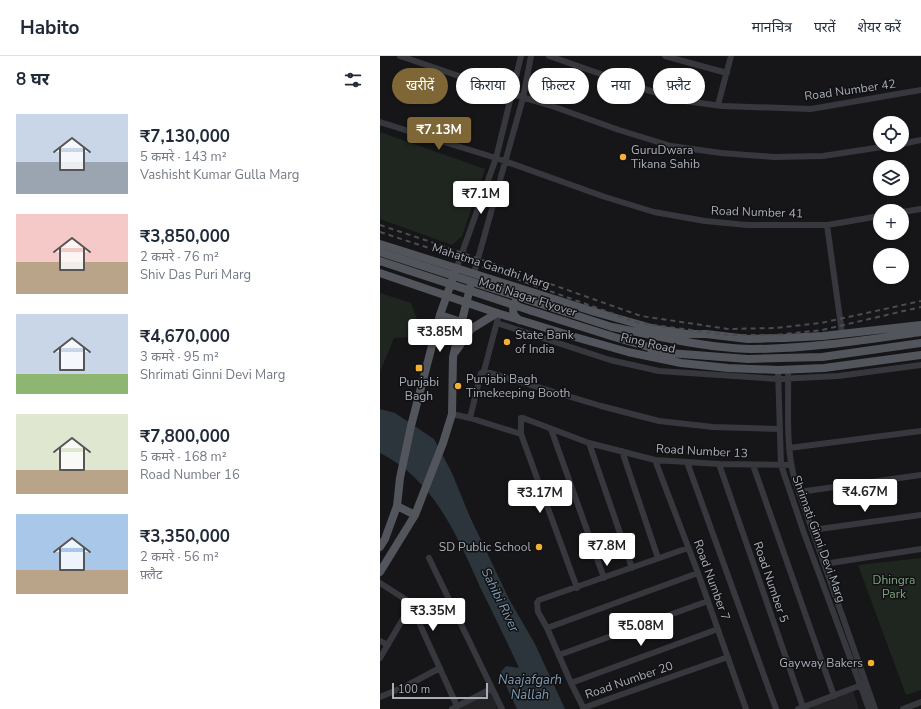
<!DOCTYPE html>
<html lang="hi">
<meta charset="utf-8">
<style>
:root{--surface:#fff;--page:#f2f2f3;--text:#1f2937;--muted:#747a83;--line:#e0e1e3;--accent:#7e6636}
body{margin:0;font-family:"Nunito Sans","Noto Sans Devanagari",sans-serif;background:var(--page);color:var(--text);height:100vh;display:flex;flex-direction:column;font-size:15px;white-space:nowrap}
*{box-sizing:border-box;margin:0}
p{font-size:13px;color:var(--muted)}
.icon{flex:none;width:22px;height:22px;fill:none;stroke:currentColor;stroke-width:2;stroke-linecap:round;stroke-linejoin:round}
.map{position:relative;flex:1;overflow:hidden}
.panel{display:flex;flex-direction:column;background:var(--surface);width:380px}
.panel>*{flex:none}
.top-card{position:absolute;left:12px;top:12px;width:380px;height:36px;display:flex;gap:8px}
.tools{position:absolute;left:493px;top:60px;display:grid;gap:8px}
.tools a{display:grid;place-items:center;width:36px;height:36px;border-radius:50%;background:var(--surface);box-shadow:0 1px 3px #0004;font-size:20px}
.scale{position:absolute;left:12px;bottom:10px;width:96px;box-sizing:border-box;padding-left:4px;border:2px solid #a8adb8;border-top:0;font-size:11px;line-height:14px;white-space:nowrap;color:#a8adb8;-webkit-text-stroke:3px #111113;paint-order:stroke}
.price{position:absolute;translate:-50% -34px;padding:0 9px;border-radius:4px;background:#fff;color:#222;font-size:13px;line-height:26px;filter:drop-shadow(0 1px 2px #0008)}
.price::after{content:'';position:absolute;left:50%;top:24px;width:12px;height:9px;margin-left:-6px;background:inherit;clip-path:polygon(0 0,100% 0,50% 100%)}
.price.current{background:var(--accent);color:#fff}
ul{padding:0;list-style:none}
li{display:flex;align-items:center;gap:12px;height:100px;padding:0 16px}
li span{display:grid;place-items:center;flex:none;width:112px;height:80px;border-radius:0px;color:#555}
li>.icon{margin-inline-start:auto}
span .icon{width:48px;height:48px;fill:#fffc;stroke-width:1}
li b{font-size:17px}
h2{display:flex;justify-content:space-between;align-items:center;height:48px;padding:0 16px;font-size:17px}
.chip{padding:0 14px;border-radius:18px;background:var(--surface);box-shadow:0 1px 3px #0004;font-size:14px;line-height:36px}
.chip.current{background:var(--accent);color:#fff}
header{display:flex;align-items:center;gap:24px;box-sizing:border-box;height:56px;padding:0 20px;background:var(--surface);border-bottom:1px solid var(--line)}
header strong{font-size:19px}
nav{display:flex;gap:22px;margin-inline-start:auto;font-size:14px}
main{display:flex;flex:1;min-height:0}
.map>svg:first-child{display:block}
.built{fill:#222225}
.green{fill:#1e261f}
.water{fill:#2c353c}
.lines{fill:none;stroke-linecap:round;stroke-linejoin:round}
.minor{stroke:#37383d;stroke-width:6}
.major{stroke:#53555c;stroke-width:8}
.rail{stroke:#4a4c52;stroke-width:2;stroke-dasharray:5 4;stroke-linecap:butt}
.major-bridge{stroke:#53555c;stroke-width:8}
.poi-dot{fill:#f2b134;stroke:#111113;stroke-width:1.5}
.labels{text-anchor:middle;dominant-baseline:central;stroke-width:3;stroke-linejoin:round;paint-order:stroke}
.street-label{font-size:12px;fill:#a8adb8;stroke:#111113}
.poi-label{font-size:12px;fill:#a8adb8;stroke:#111113;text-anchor:start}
.park-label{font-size:12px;fill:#7fa381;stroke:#111113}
.water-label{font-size:13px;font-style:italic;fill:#7f9bb3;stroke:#111113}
</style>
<header>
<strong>Habito</strong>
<nav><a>मानचित्र</a><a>परतें</a><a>शेयर करें</a></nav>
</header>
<main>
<section class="panel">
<h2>8 घर<svg class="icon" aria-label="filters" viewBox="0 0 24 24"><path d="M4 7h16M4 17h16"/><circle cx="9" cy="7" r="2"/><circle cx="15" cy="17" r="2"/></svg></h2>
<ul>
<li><span style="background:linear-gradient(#c9d6e8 60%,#9aa5b1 0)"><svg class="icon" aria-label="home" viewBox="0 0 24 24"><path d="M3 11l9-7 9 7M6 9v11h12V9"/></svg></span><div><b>₹7,130,000</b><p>5 कमरे · 143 m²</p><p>Vashisht Kumar Gulla Marg</p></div></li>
<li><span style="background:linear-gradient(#f6c9c9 60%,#b9a48a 0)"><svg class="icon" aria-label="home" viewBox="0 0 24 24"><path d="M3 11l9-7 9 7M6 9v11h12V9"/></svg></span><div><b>₹3,850,000</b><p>2 कमरे · 76 m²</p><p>Shiv Das Puri Marg</p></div></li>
<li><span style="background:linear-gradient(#c9d6e8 75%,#8fb573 0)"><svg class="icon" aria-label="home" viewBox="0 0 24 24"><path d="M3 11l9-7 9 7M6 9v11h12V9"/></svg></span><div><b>₹4,670,000</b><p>3 कमरे · 95 m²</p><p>Shrimati Ginni Devi Marg</p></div></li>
<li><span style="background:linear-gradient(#dfe7d0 70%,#b9a48a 0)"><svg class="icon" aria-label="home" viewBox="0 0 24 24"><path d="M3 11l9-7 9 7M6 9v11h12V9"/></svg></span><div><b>₹7,800,000</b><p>5 कमरे · 168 m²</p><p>Road Number 16</p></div></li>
<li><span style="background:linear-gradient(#a9c7e8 70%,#b9a48a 0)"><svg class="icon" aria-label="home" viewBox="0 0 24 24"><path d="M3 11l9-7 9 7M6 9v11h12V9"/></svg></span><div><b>₹3,350,000</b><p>2 कमरे · 56 m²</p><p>फ़्लैट</p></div></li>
</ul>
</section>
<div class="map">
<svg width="541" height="653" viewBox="0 0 541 653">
<rect width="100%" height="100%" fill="#161618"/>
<!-- built -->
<path class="built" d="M116 634 125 653H78Z
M473 635 479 653H422Z"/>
<!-- green -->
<path class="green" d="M0 76 105 113 82 180 72 189 0 163Z
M0 237 31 247 41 273 39 281 14 282 0 316Z
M541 502V634L526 639 478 509Z"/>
<!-- water -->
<path class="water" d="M0 353 15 357 54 383 72 417 90 461 129 543 155 588 185 653H137L120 617 126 610 139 612C127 586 114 559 101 533 78 482 54 423 0 397Z"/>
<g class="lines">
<!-- minor -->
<path class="minor" d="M20 0 132 38 169 49 239 74 291 90 341 97 394 101 443 100 515 89
M169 0 264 33 305 45 342 50 431 53 541 34
M285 0 347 17
M338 49 351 0
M0 66 116 102 225 141 274 156 325 165 367 169H447L500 160
M522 88 541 84
M522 156 541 153
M447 169 462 277
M77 211 116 102 141 0
M94 217 143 42 151 0
M117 267 230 304 279 315 398 323 458 320 541 309
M398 314 401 409 424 477 489 653
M408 314C409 351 405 389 415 425L495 653
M104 315 221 350 279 365 333 371 399 373
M72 358 90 362 141 378
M90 362 101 317 104 315 119 258
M171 373 224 522
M209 387 252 512
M409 392 541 375
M242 395 278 502
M275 404 318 517 366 653
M307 406 396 653
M339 408 423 651
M373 409 454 640
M419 436 541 419
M432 474 541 459
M49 502 122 653
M444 508 541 493
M0 527 28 545 31 549 77 650
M197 532 141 378V362H143L209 387 275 404 339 408 411 409
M167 572 318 517
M0 585 8 589
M179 599 328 545
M0 602 31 549
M191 627 338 573
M0 641 24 631 60 612
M203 652 348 601
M72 653 111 633
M204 653 191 627 167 572 158 556 157 547 159 544 308 492
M418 653 484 628
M523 653 541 646"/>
<!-- major -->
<path class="major" d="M0 188 215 256 275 273 307 278H326L368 283 405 282 443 280 541 269
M0 217 117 257 195 281 248 296 301 307 348 312 398 314 444 312 541 299
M152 255 231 280 282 295
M60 259 81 266
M139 264 134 259C131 249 136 242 145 238
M232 271C278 280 324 292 371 293 428 293 485 284 541 276
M76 295 91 273 117 257
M271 298 289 297 368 303 442 301 541 287
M17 450 35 459
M0 491 5 483 17 450 20 422 31 370 60 259 76 213
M0 516 35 459 63 387 72 358 73 301 91 228"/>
<!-- rail -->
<path class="rail" d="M0 169 60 189 261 260 348 273 395 272 441 267 541 245
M0 176 58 195 259 267 348 279H396L442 274 541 251"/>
<!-- major-bridge -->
<path class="major-bridge" d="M0 196 232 271
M0 205 152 255"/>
</g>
<!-- markers -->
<g class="poi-dot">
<circle cx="243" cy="101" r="4"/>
<circle cx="127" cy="286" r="4"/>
<rect x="35" y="308" width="8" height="8" rx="2"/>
<circle cx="78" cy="330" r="4"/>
<circle cx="159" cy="491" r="4"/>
<circle cx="491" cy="607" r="4"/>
</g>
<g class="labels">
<!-- street labels -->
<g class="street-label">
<text transform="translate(470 34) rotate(-8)">Road Number 42</text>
<text transform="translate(377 156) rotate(2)">Road Number 41</text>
<text transform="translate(111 210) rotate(18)">Mahatma Gandhi Marg</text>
<text transform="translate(148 241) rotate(18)">Moti Nagar Flyover</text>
<text transform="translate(268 287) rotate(13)">Ring Road</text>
<text transform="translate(322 395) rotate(3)">Road Number 13</text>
<text transform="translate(439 483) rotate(70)">Shrimati Ginni Devi Marg</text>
<text transform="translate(332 524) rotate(70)">Road Number 7</text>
<text transform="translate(391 526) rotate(71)">Road Number 5</text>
<text transform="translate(249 624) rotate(-19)">Road Number 20</text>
</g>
<!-- poi labels -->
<g class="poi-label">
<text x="251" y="94">GuruDwara<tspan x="251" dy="14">Tikana Sahib</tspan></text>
<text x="135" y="279">State Bank<tspan x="135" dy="14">of India</tspan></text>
<text x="86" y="323">Punjabi Bagh<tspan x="86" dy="14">Timekeeping Booth</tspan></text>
<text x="39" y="326" text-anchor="middle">Punjabi<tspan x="39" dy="14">Bagh</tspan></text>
<text x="151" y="491" text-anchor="end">SD Public School</text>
<text x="483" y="607" text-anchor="end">Gayway Bakers</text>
</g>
<!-- park labels -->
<g class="park-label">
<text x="514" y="524">Dhingra<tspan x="514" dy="14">Park</tspan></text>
</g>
<!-- water labels -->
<g class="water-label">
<text transform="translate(120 544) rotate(64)">Sahibi River</text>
<text x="150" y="624">Naajafgarh<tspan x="150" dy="15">Nallah</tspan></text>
</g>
</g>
</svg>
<div class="tools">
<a><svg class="icon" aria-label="locate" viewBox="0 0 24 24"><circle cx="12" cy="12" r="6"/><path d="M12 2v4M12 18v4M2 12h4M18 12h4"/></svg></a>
<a><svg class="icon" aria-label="layers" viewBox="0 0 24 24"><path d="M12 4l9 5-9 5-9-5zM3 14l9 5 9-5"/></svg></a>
<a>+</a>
<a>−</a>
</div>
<div class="scale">100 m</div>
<b class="price current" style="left:59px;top:95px">₹7.13M</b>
<b class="price" style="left:101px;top:159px">₹7.1M</b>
<b class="price" style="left:60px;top:297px">₹3.85M</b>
<b class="price" style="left:485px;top:457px">₹4.67M</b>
<b class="price" style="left:160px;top:458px">₹3.17M</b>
<b class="price" style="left:227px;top:511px">₹7.8M</b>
<b class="price" style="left:53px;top:576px">₹3.35M</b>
<b class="price" style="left:261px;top:591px">₹5.08M</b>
<div class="top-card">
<a class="chip current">खरीदें</a>
<a class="chip">किराया</a>
<a class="chip">फ़िल्टर</a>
<a class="chip">नया</a>
<a class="chip">फ़्लैट</a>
</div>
</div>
</main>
